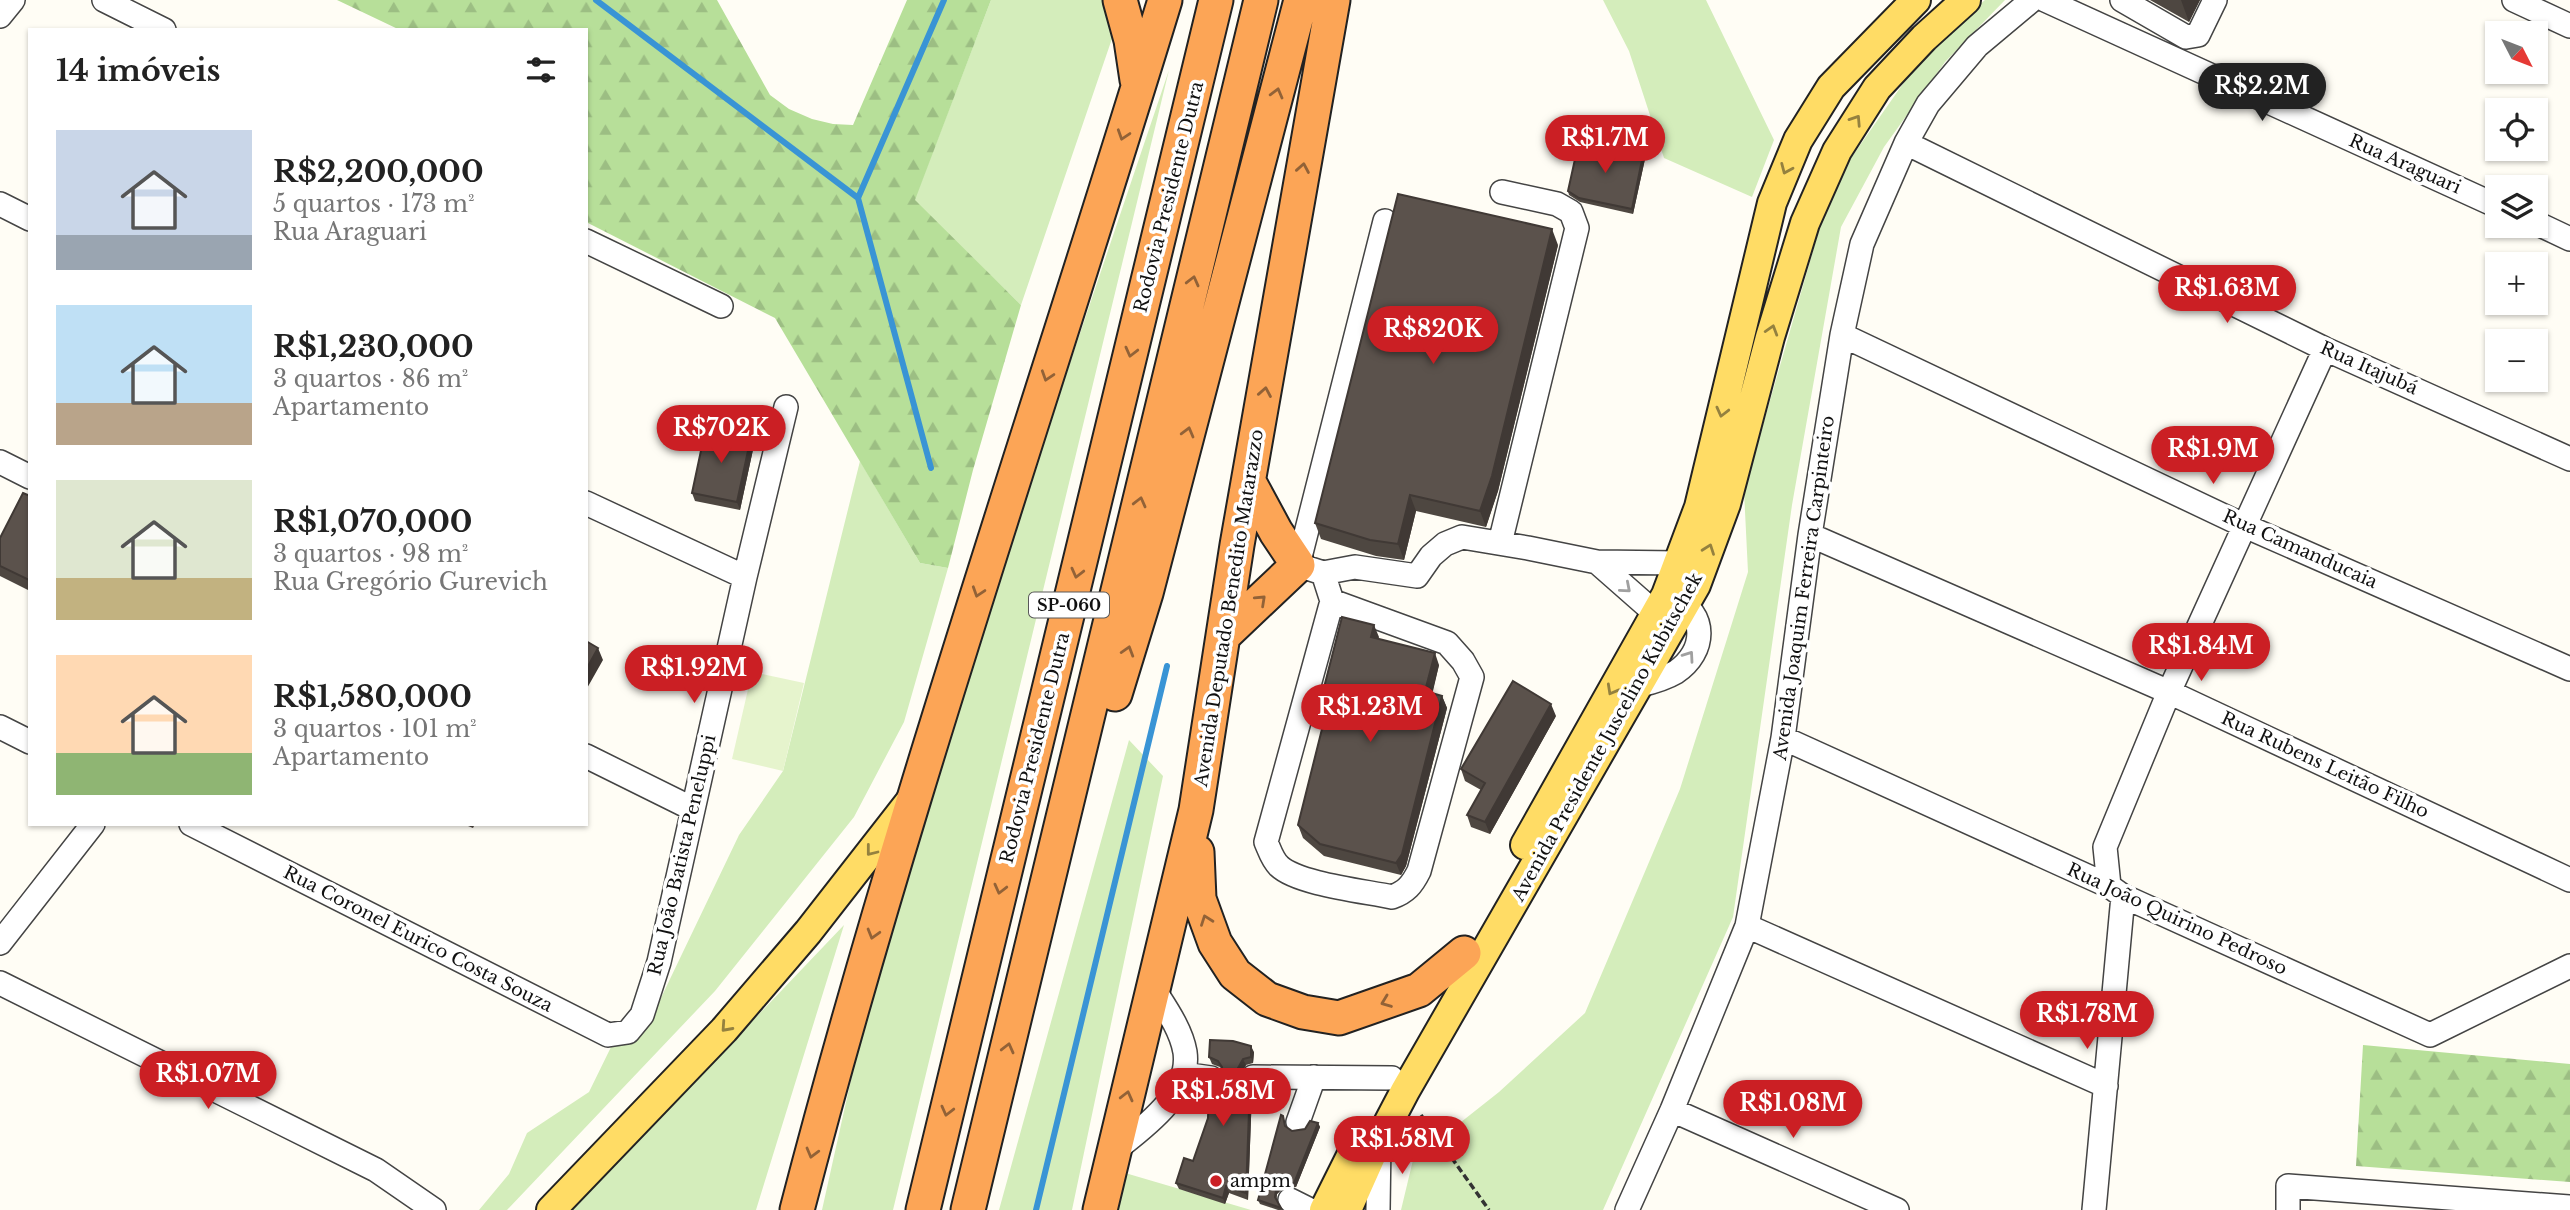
<!DOCTYPE html>
<html lang="pt">
<meta charset="utf-8">
<style>
:root{--surface:#fff;--page:#f2f2f2;--text:#222;--muted:#767676;--accent:#cb1f24}
body{margin:0;font-family:"Libre Baskerville",serif;background:var(--page);color:var(--text);height:100vh;display:flex;flex-direction:column;font-size:26px;white-space:nowrap}
*{box-sizing:border-box;margin:0}
p{font-size:23px;color:var(--muted)}
.icon{flex:none;width:38px;height:38px;fill:none;stroke:currentColor;stroke-width:2;stroke-linecap:round;stroke-linejoin:round}
.map{position:relative;flex:1;overflow:hidden}
.side{position:absolute;left:28px;top:28px;width:560px;height:798px;display:flex;flex-direction:column;background:var(--surface);border-radius:0px;box-shadow:0 2px 5px #0004}
.side>*{flex:none}
.needle{width:46px;rotate:132deg}
.buttons{position:absolute;left:2485px;top:21px;display:grid;gap:14px}
.buttons a{display:grid;place-items:center;width:63px;height:63px;border-radius:0px;background:var(--surface);box-shadow:0 2px 5px #0004;font-size:35px}
.price{position:absolute;translate:-50% -60px;padding:0 16px;border-radius:24px;background:var(--accent);color:#fff;font-size:23px;line-height:46px;filter:drop-shadow(0 2px 4px #0008)}
.price::after{content:'';position:absolute;left:50%;top:42px;width:21px;height:16px;margin-left:-10px;background:inherit;clip-path:polygon(0 0,100% 0,50% 100%)}
.price.current{background:#222;color:#fff}
ul{padding:0;list-style:none}
li{display:flex;align-items:center;gap:21px;height:175px;padding:0 28px}
li span{display:grid;place-items:center;flex:none;width:196px;height:140px;border-radius:0px;color:#555}
li>.icon{margin-inline-start:auto}
span .icon{width:84px;height:84px;fill:#fffc;stroke-width:1}
li b{font-size:30px}
h2{display:flex;justify-content:space-between;align-items:center;height:84px;padding:0 28px;font-size:30px}
.map>svg:first-child{display:block}
.grass{fill:#d4edbb}
.forest{fill:url(#forest-firs)}
.pitch{fill:#e6f4cd}
.lines{fill:none;stroke-linecap:round;stroke-linejoin:round}
.stream{stroke:#3994d5;stroke-width:6}
.minor-casing{stroke:#444;stroke-width:26}
.major-casing{stroke:#222;stroke-width:32}
.highway-casing{stroke:#222;stroke-width:37}
.path{stroke:#333;stroke-width:3.5;stroke-dasharray:7 3.5;stroke-linecap:butt}
.minor{stroke:#fff;stroke-width:23}
.major{stroke:#ffdc65;stroke-width:28}
.highway{stroke:#fca556;stroke-width:33}
.wall{fill:#4e4741}
.shaded-wall{fill:#403935}
.building{fill:#5b524c;stroke:#403935;stroke-width:2}
.oneway{stroke:#926237}
.oneway2{stroke:#94813f}
.oneway3{stroke:#a0a0a0}
.poi-dot{fill:#cb1f24;stroke:#fff;stroke-width:2.5}
.labels{text-anchor:middle;dominant-baseline:central;stroke-width:7;stroke-linejoin:round;paint-order:stroke}
.shield{fill:#fff;stroke:#585858;stroke-width:2}
.shield-label{font-size:16px;font-weight:bold;fill:#111}
.street-label{font-size:18px;fill:#111;stroke:#fff}
.poi-label{font-size:18px;fill:#111;stroke:#fff;text-anchor:start}
</style>
<div class="map">
<svg width="2570" height="1210" viewBox="0 0 2570 1210">
<defs>
<pattern id="forest-firs" width="22" height="20" patternUnits="userSpaceOnUse" patternTransform="scale(1.75)"><rect width="22" height="20" fill="#b7df99"/><path d="M5 1l3.5 6h-7zM16 11l3.5 6h-7z" fill="#9cbe83"/></pattern>
</defs>
<rect width="100%" height="100%" fill="#fffdf5"/>
<!-- grass -->
<path class="grass" d="M991 0H1114L1118 21 1021 305 914 201Z
M1603 0H1706L1774 140 1752 197 1664 158 1629 51Z
M1985 0H2005L1945 62 1884 147 1841 227 1792 505 1733 917 1603 1210H1401L1413 1160 1499 1092 1585 1013 1680 789 1748 572 1744 491 1821 223 1851 158 1928 48Z
M1169 70 893 1210H822L896 878Z
M860 461 920 563 948 568 904 722 854 817 715 991 507 1210H479L509 1174 527 1133 589 1092 612 1045 637 1038 659 1002 739 835 783 771Z
M1129 740 1163 776 1072 1210H999Z
M844 925 756 1210H572Z
M1115 1170 1251 1210H1106Z"/>
<!-- forest -->
<path class="forest" d="M337 0H717L770 95 789 109 812 119 833 124 853 125 907 0H991L915 200 1021 305 973 470 948 568 920 563 775 318 586 222V30H400Z
M2363 1045 2570 1064V1182L2356 1166Z"/>
<!-- pitch -->
<path class="pitch" d="M752 672 804 683 783 771 732 759Z"/>
<g class="lines">
<!-- stream -->
<path class="stream" d="M596 0 858 198
M931 468 858 198 944 0
M1036 1210 1167 666"/>
<!-- minor casing -->
<g class="minor-casing">
<path id="minor" d="M104 0 164 30
M2045 0 2497 206
M2122 0 2186 37 2198 35 2215 0
M2514 0 2570 26
M0 16 13 0
M1906 143 2325 349 2570 459
M0 204 30 219
M1385 221 1298 565 1323 573 1355 567 1417 576 1431 556 1445 544 1462 537 1528 548 1597 562 1678 563
M2536 223 2570 239
M586 241 721 306
M1842 335 2245 526 2570 669
M0 462 30 477
M586 503 745 577
M1810 535 2169 692 2570 880
M1500 543 1577 228 1571 212 1557 204 1502 192
M1597 562 1655 613
M1323 573 1332 601 1266 842C1270 851 1272 859 1279 866 1298 884 1364 891 1392 897 1406 892 1412 885 1419 871L1472 677 1463 661 1447 643 1332 601
M1640 685C1653 682 1664 679 1676 672 1706 652 1708 613 1673 598
M0 727 30 742
M1783 738 2109 886 2123 896 2430 1035 2570 966
M586 756 693 809
M191 824 608 1035 628 1032 642 1015 659 962 745 577 786 407
M2109 886 2105 847 2169 692 2325 349
M1747 926 2106 1086
M0 943 93 824
M0 983 376 1170 434 1210
M1183 1074 1211 1078
M1253 1077 1392 1078
M1672 1110 1897 1210
M1298 1122 1314 1077
M1114 1151C1143 1128 1191 1095 1185 1052 1181 1029 1165 1007 1153 988
M1290 1200 1310 1210
M1378 1210 1379 1141
M1627 1210 1672 1110 1747 926 1783 738 1810 535 1842 335 1862 244 1906 143 1928 104 1977 46 2032 0
M2094 1210 2123 896
M2288 1210V1186L2570 1207"/>
</g>
<!-- major casing -->
<g class="major-casing">
<path id="major" d="M1525 845 1666 595 1699 507 1772 203 1798 140 1831 87 1916 0
M551 1210 724 1030 808 932 911 800
M1324 1210 1356 1146
M1347 1210 1372 1154 1405 1091 1696 585 1726 504 1770 337 1805 223 1837 151 1877 88 1924 38 1966 0"/>
</g>
<!-- highway casing -->
<g class="highway-casing">
<path id="highway" d="M1120 0 1131 40 1137 80
M1223 636 1298 565 1276 532 1249 482
M1115 694 1146 593 1301 0
M1197 852 1199 899 1215 943 1235 974 1267 999 1303 1012 1339 1018 1419 990 1464 953
M797 1210C903 802 1042 403 1165 0
M923 1210 1216 0
M968 1210 1261 0
M1100 1210 1196 810 1237 545 1333 0"/>
</g>
<!-- path -->
<path class="path" d="M1421 1115 1489 1210"/>
<!-- minor -->
<use href="#minor" class="minor"/>
<!-- major -->
<use href="#major" class="major"/>
<!-- highway -->
<use href="#highway" class="highway"/>
</g>
<!-- wall -->
<path class="wall" d="M2150 0H2200L2189 22Z
M1645 159 1633 214 1580 202 1569 195 1568 191Z
M1558 245 1498 491 1486 527 1416 511 1404 560 1376 556 1321 539 1315 523Z
M754 445 740 510 695 501 692 493Z
M30 496V591L0 576V538Z
M1374 625 1378 639 1439 665 1432 693 1442 696 1447 708 1406 866 1401 875 1324 856 1303 838 1298 825 1325 720 1319 707Z
M1556 716 1490 834 1471 827 1467 815 1481 790 1465 781 1461 769Z
M463 824H475L473 828Z
M1254 1052 1253 1063 1246 1065 1239 1076 1240 1078 1252 1091 1248 1200 1229 1193 1225 1204 1179 1189 1176 1183 1193 1161 1208 1118 1219 1081 1222 1074V1070L1220 1067 1212 1064 1209 1057Z
M1318 1123 1320 1127 1296 1187 1283 1188 1277 1194 1276 1200 1282 1210H1278L1260 1204 1258 1200 1286 1127 1292 1131 1305 1129Z"/>
<!-- shaded-wall -->
<path class="shaded-wall" d="M2181 0H2200L2189 22Z
M1643 155 1645 159 1633 214 1632 209Z
M1552 229 1558 245 1498 491 1486 527 1480 511Z
M751 437 754 445 740 510 737 502Z
M1410 495 1416 511 1404 560 1398 544Z
M1374 625 1379 637 1376 649 1371 637Z
M598 648 603 660 586 690V670Z
M1435 653 1439 665 1430 704 1425 691Z
M1442 696 1447 708 1406 866 1401 875 1396 863Z
M1551 704 1556 716 1490 834 1485 822Z
M1251 1046 1254 1052 1253 1063 1251 1057Z
M1243 1059 1246 1065 1239 1076 1241 1084 1237 1070Z
M1250 1084 1252 1091 1248 1200 1246 1193Z
M1318 1123 1320 1127 1296 1187 1294 1183Z
M1281 1184 1283 1188 1277 1194 1276 1202 1275 1197 1276 1190Z
M1226 1186 1229 1193 1225 1204 1223 1198Z"/>
<!-- building -->
<path class="building" d="M1579 141 1643 155 1632 209 1579 198 1568 191Z
M1398 194 1552 229 1492 476 1480 511 1410 495 1398 544 1370 540 1315 523Z
M706 427 751 437 737 502 692 493Z
M23 493 30 496 29 580 0 566V538Z
M1342 617 1374 625 1371 637 1435 653 1425 691 1442 696 1402 854 1396 863 1320 844 1298 825 1327 709 1319 707Z
M586 641 598 648 586 670Z
M1513 681 1551 704 1485 822 1467 815 1485 783 1461 769Z
M1210 1040 1233 1041 1251 1046V1057L1243 1059 1237 1070 1239 1078 1250 1084 1246 1193 1226 1186 1223 1198 1176 1183 1184 1158 1193 1161 1208 1118 1209 1085 1219 1081 1222 1074V1067L1218 1061 1209 1057Z
M1281 1115 1283 1116 1285 1126 1292 1131 1305 1129 1310 1121 1318 1123 1294 1183 1281 1184 1276 1190 1275 1197 1281 1208 1258 1200Z"/>
<!-- one-way arrows -->
<defs><path id="oneway-chevron" d="M-2-3.5L2.5 0L-2 3.5" fill="none" stroke-width="1.6" stroke-linecap="round" stroke-linejoin="round" transform="scale(1.75)"/></defs>
<g class="oneway">
<use href="#oneway-chevron" transform="translate(1277 93) rotate(-75)"/>
<use href="#oneway-chevron" transform="translate(1123 135) rotate(108)"/>
<use href="#oneway-chevron" transform="translate(1303 168) rotate(-80)"/>
<use href="#oneway-chevron" transform="translate(1193 281) rotate(-76)"/>
<use href="#oneway-chevron" transform="translate(1131 352) rotate(104)"/>
<use href="#oneway-chevron" transform="translate(1047 376) rotate(108)"/>
<use href="#oneway-chevron" transform="translate(1265 392) rotate(-80)"/>
<use href="#oneway-chevron" transform="translate(1188 432) rotate(-75)"/>
<use href="#oneway-chevron" transform="translate(1140 502) rotate(-76)"/>
<use href="#oneway-chevron" transform="translate(1077 573) rotate(104)"/>
<use href="#oneway-chevron" transform="translate(978 592) rotate(108)"/>
<use href="#oneway-chevron" transform="translate(1261 600) rotate(-43)"/>
<use href="#oneway-chevron" transform="translate(1128 651) rotate(-73)"/>
<use href="#oneway-chevron" transform="translate(1000 889) rotate(104)"/>
<use href="#oneway-chevron" transform="translate(1206 920) rotate(-110)"/>
<use href="#oneway-chevron" transform="translate(873 934) rotate(106)"/>
<use href="#oneway-chevron" transform="translate(1386 1002) rotate(159)"/>
<use href="#oneway-chevron" transform="translate(1008 1048) rotate(-76)"/>
<use href="#oneway-chevron" transform="translate(1127 1096) rotate(-76)"/>
<use href="#oneway-chevron" transform="translate(947 1111) rotate(104)"/>
<use href="#oneway-chevron" transform="translate(812 1153) rotate(105)"/>
</g>
<g class="oneway2">
<use href="#oneway-chevron" transform="translate(1856 120) rotate(-57)"/>
<use href="#oneway-chevron" transform="translate(1786 169) rotate(113)"/>
<use href="#oneway-chevron" transform="translate(1772 330) rotate(-73)"/>
<use href="#oneway-chevron" transform="translate(1722 412) rotate(104)"/>
<use href="#oneway-chevron" transform="translate(1709 549) rotate(-70)"/>
<use href="#oneway-chevron" transform="translate(1612 690) rotate(119)"/>
<use href="#oneway-chevron" transform="translate(871 851) rotate(128)"/>
<use href="#oneway-chevron" transform="translate(726 1027) rotate(132)"/>
</g>
<g class="oneway3">
<use href="#oneway-chevron" transform="translate(1626 588) rotate(41)"/>
<use href="#oneway-chevron" transform="translate(1689 656) rotate(-55)"/>
</g>
<!-- markers -->
<circle class="poi-dot" cx="1216" cy="1181" r="7"/>
<g class="labels">
<!-- shield labels -->
<rect class="shield" x="1029" y="592.5" width="80" height="25" rx="5"/>
<g class="shield-label">
<text x="1069" y="605">SP-060</text>
</g>
<!-- street labels -->
<g class="street-label">
<text transform="translate(2405 164) rotate(24)">Rua Araguari</text>
<text transform="translate(1169 197) rotate(-76)">Rodovia Presidente Dutra</text>
<text transform="translate(2369 368) rotate(24)">Rua Itajubá</text>
<text transform="translate(2300 549) rotate(24)">Rua Camanducaia</text>
<text transform="translate(1804 588) rotate(-82)">Avenida Joaquim Ferreira Carpinteiro</text>
<text transform="translate(1229 608) rotate(-81)">Avenida Deputado Benedito Matarazzo</text>
<text transform="translate(1607 737) rotate(-61)">Avenida Presidente Juscelino Kubitschek</text>
<text transform="translate(1035 748) rotate(-76)">Rodovia Presidente Dutra</text>
<text transform="translate(2325 765) rotate(25)">Rua Rubens Leitão Filho</text>
<text transform="translate(682 855) rotate(-77)">Rua João Batista Peneluppi</text>
<text transform="translate(2177 919) rotate(25)">Rua João Quirino Pedroso</text>
<text transform="translate(418 939) rotate(27)">Rua Coronel Eurico Costa Souza</text>
</g>
<!-- poi labels -->
<g class="poi-label">
<text x="1230" y="1181">ampm</text>
</g>
</g>
</svg>
<div class="buttons">
<a><svg class="needle" viewBox="-14 -14 28 28"><path d="M0-13l5 13h-10z" fill="#e53935"/><path d="M0 13l5-13h-10z" fill="#767676"/></svg></a>
<a><svg class="icon" aria-label="locate" viewBox="0 0 24 24"><circle cx="12" cy="12" r="6"/><path d="M12 2v4M12 18v4M2 12h4M18 12h4"/></svg></a>
<a><svg class="icon" aria-label="layers" viewBox="0 0 24 24"><path d="M12 4l9 5-9 5-9-5zM3 14l9 5 9-5"/></svg></a>
<a>+</a>
<a>−</a>
</div>
<b class="price current" style="left:2262px;top:123px">R$2.2M</b>
<b class="price" style="left:1605px;top:175px">R$1.7M</b>
<b class="price" style="left:2227px;top:325px">R$1.63M</b>
<b class="price" style="left:1433px;top:366px">R$820K</b>
<b class="price" style="left:721px;top:465px">R$702K</b>
<b class="price" style="left:2213px;top:486px">R$1.9M</b>
<b class="price" style="left:2201px;top:683px">R$1.84M</b>
<b class="price" style="left:694px;top:705px">R$1.92M</b>
<b class="price" style="left:1370px;top:744px">R$1.23M</b>
<b class="price" style="left:2087px;top:1051px">R$1.78M</b>
<b class="price" style="left:208px;top:1111px">R$1.07M</b>
<b class="price" style="left:1223px;top:1128px">R$1.58M</b>
<b class="price" style="left:1793px;top:1140px">R$1.08M</b>
<b class="price" style="left:1402px;top:1176px">R$1.58M</b>
<section class="side">
<h2>14 imóveis<svg class="icon" aria-label="filters" viewBox="0 0 24 24"><path d="M4 7h16M4 17h16"/><circle cx="9" cy="7" r="2"/><circle cx="15" cy="17" r="2"/></svg></h2>
<ul>
<li><span style="background:linear-gradient(#c9d6e8 75%,#9aa5b1 0)"><svg class="icon" aria-label="home" viewBox="0 0 24 24"><path d="M3 11l9-7 9 7M6 9v11h12V9"/></svg></span><div><b>R$2,200,000</b><p>5 quartos · 173 m²</p><p>Rua Araguari</p></div></li>
<li><span style="background:linear-gradient(#bfe0f5 70%,#b9a48a 0)"><svg class="icon" aria-label="home" viewBox="0 0 24 24"><path d="M3 11l9-7 9 7M6 9v11h12V9"/></svg></span><div><b>R$1,230,000</b><p>3 quartos · 86 m²</p><p>Apartamento</p></div></li>
<li><span style="background:linear-gradient(#dfe7d0 70%,#c2b280 0)"><svg class="icon" aria-label="home" viewBox="0 0 24 24"><path d="M3 11l9-7 9 7M6 9v11h12V9"/></svg></span><div><b>R$1,070,000</b><p>3 quartos · 98 m²</p><p>Rua Gregório Gurevich</p></div></li>
<li><span style="background:linear-gradient(#ffd9b3 70%,#8fb573 0)"><svg class="icon" aria-label="home" viewBox="0 0 24 24"><path d="M3 11l9-7 9 7M6 9v11h12V9"/></svg></span><div><b>R$1,580,000</b><p>3 quartos · 101 m²</p><p>Apartamento</p></div></li>
</ul>
</section>
</div>
